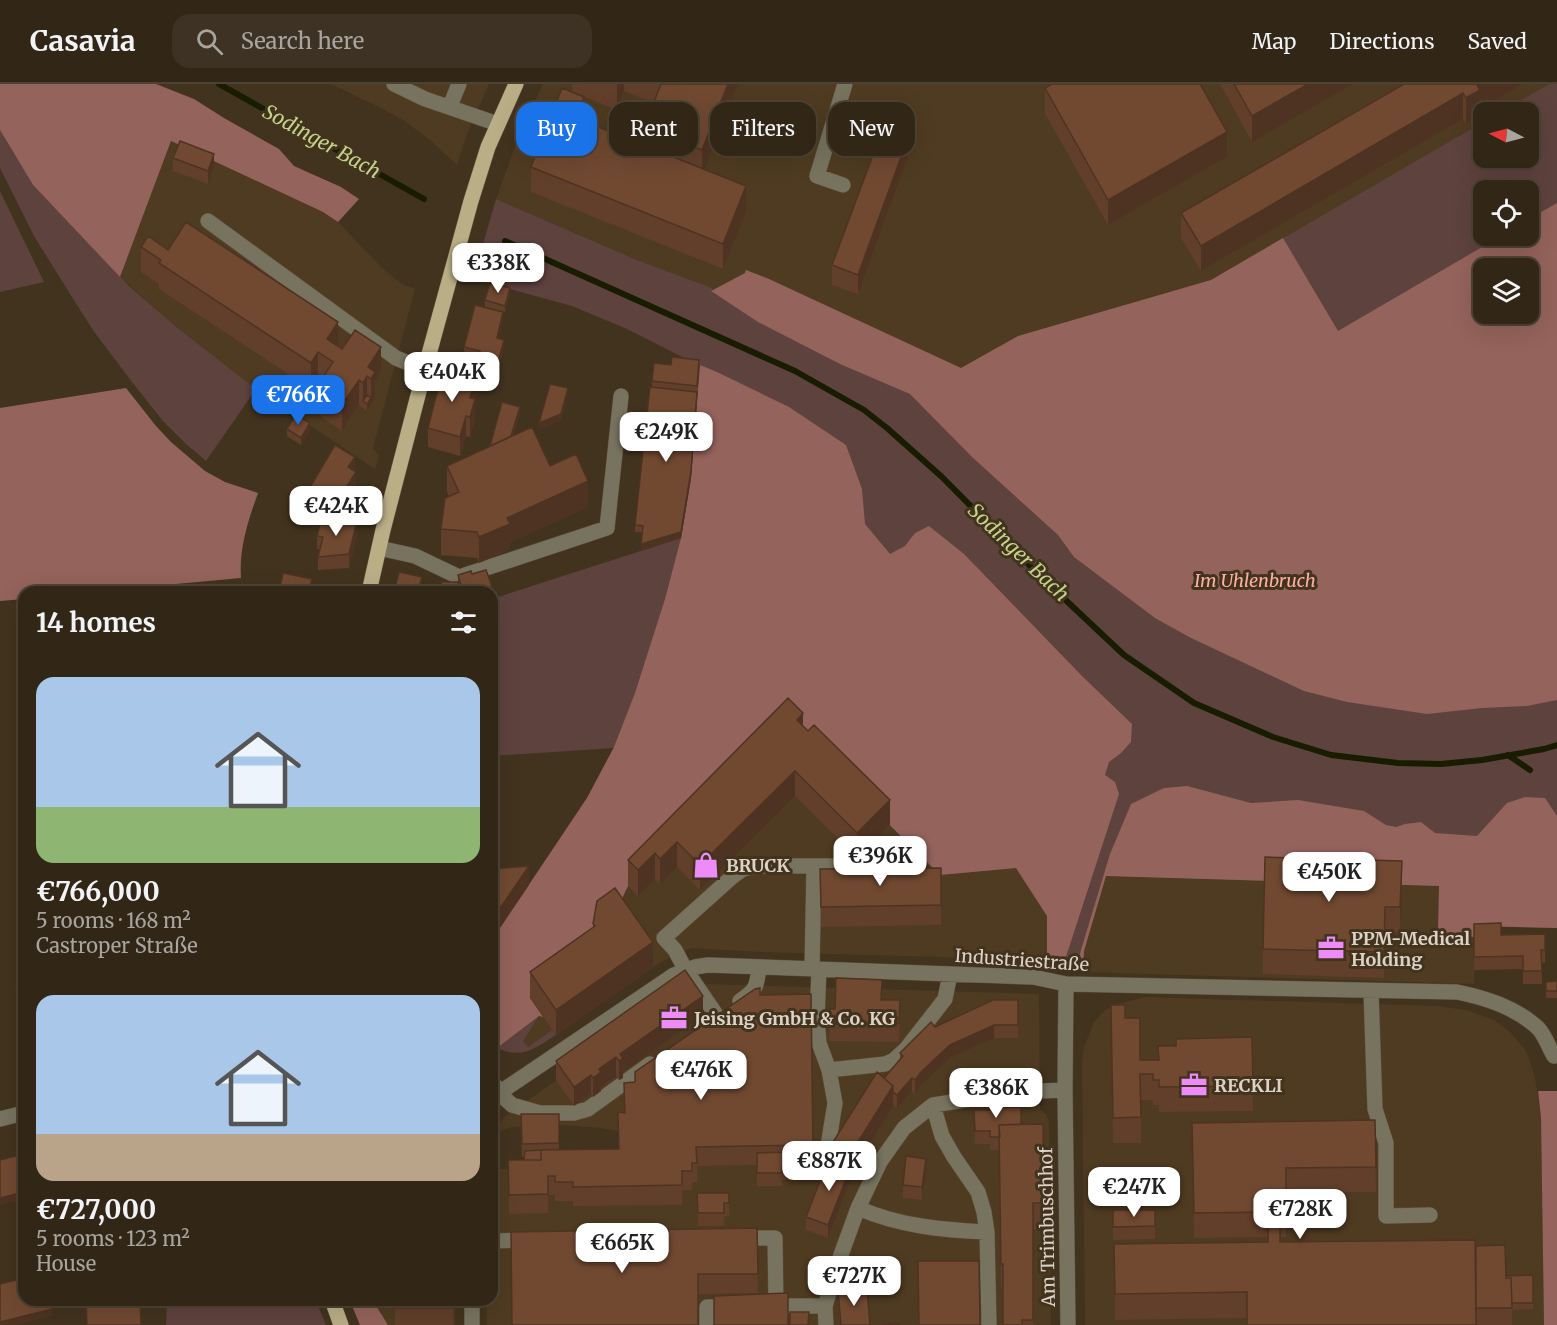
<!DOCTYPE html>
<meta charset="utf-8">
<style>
:root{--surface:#322616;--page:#3d3223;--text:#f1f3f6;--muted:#a8a5a1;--line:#4d4335;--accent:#1a73e8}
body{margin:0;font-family:Merriweather,serif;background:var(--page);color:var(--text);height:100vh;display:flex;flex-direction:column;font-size:22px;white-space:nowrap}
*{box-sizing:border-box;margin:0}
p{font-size:20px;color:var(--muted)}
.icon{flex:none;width:33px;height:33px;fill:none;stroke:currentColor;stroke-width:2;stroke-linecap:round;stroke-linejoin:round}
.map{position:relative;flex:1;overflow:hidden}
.sheet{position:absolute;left:18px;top:502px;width:480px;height:720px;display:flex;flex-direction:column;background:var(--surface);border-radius:18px;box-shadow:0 6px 24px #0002,0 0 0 2px var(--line)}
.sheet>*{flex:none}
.banner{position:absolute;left:516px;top:18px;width:570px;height:54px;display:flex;gap:12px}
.needle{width:39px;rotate:276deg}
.tools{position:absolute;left:1473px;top:18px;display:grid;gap:12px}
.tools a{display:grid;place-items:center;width:66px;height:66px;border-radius:12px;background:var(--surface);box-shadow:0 6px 24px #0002,0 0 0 2px var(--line);font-size:30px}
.price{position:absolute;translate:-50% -51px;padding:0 14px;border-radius:12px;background:#fff;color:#222;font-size:20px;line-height:39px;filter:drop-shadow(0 2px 3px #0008)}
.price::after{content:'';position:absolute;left:50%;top:36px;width:18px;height:14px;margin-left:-9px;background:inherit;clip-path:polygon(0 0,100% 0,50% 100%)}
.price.current{background:var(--accent);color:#fff}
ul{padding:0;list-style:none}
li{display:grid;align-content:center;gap:12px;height:318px;padding:0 18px}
li span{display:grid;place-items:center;height:186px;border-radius:18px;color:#555}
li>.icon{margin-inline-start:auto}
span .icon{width:108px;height:108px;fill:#fffc;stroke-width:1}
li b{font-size:26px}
h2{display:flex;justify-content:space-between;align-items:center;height:72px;padding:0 18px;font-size:26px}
.chip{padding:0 21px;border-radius:18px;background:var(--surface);box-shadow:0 6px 24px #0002,0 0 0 2px var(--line);font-size:21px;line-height:54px}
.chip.current{background:var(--accent);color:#fff}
header{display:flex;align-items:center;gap:36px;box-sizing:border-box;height:84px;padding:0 30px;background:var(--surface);border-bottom:2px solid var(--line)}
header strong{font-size:28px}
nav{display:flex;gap:33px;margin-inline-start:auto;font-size:21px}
.search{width:420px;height:54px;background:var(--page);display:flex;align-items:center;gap:15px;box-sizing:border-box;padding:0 21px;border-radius:18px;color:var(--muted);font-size:22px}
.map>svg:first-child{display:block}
.built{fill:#4f3b21}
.green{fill:#5e423e;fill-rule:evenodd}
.forest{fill:#94635b;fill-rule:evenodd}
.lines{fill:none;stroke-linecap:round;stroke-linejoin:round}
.stream{stroke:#181c00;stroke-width:6}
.minor-casing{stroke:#5e503c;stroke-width:16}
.major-casing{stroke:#5e503c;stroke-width:16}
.minor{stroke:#78735f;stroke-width:15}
.major{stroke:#b9ae86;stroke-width:15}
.wall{fill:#613f2a}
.shaded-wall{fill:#4f3322}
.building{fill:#714931;stroke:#4f3322;stroke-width:1.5}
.labels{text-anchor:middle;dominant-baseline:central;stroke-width:6;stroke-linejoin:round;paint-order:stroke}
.park-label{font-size:18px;font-style:italic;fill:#ffafa3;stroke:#42331e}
.poi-label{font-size:18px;font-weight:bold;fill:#dcd2c6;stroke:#42331e;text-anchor:start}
.street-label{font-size:18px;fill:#dcd2c6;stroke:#42331e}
.water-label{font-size:20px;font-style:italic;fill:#c4d289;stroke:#42331e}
</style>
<header>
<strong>Casavia</strong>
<div class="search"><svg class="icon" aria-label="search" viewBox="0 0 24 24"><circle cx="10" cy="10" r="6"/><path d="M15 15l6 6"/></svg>Search here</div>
<nav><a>Map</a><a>Directions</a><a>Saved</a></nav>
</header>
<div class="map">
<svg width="1557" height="1241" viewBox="0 0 1557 1241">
<rect width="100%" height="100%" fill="#42331e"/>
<!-- built -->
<path class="built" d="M331 0H489L467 50 457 81 430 56 403 36 377 22Z
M543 0H1549L1500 28H1484L1483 38 1211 196 1018 252 961 284 769 195 746 186 745 189 711 207V204L637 176 496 115 518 54Z
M171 57 323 128 338 138 381 183 402 200 415 205 373 364 379 372 375 385 256 305 179 245 120 193Z
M788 640 940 791 1016 783 1047 832V876L761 868 691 864 661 878 556 951 552 946 528 963 522 956 539 932 542 933 530 914 615 829 628 802Z
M1106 792 1439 802 1438 848 1474 853V900L1083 888 1084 867Z
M707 900 1039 910 1040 1026 1046 1030 1049 1037 1051 1241H487V1217L492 1216V1085L619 1083 618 1047 601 1044 562 1041 512 1043 494 1049 504 1033 685 906Z
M1146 913 1437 922 1466 926 1494 936 1510 948 1524 964 1529 974 1535 994 1541 1034 1544 1241H1085L1082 979 1084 963 1094 938 1105 926 1117 920Z
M384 1216 455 1217V1241H388L375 1220 383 1219Z"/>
<!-- green -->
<path class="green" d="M1549 0H1557V844L1474 842V853L1438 848 1439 802 1106 792 1084 867 1083 888 1047 876V832L1016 784 940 791 788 640 628 802 615 829 530 914 543 933 539 932 523 957 528 963 552 946 556 951C533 966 519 977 492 961V856L587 714 614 664 492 672V515L681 454 691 394 700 282 627 245 572 222 473 195 496 115 637 176 712 204V207L745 189 746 186 769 195 961 284 1018 252 1211 196 1483 38 1484 74H1528V28H1500ZM1484 106H1528V152H1484ZM1484 184H1528V230H1484Z
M0 46 33 101 129 202 179 245 256 305 206 377 185 359 163 337 132 298 95 249 70 210 34 152 0 84Z
M0 107 44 198 0 208Z
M167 1216 316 1217 326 1241H166Z"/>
<!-- forest -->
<path class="forest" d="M0 0H156L194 15 224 34 279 65 294 82 341 103 359 115 338 138 323 128 171 57 120 193 33 101 0 46Z
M1557 119V616L1527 622 1482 624 1427 630 1347 618 1304 607 1191 554 1155 534 1074 473 1058 451 972 373 910 310 840 280 758 238 711 207 745 189 746 186 769 195 961 284 1018 252 1211 196 1283 154 1338 247 1501 152H1528L1529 135ZM1528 184V230H1484V184Z
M700 281 717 288 789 323 846 361 862 405 865 440 890 470 905 462 915 449 929 442 964 470 1082 592 1132 640 1131 658 1121 669 1109 678 1105 691 1115 698 1119 710 1063 882 1047 876V832L1016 784 940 791 788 640 628 802 615 829 530 914 543 933 539 932 497 964 492 961V856L587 714 614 663 635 609 665 515 681 454 691 394Z
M126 304 156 342 171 358 205 387 225 398 258 409C248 437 239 464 241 494L89 508H24V515L0 517V324Z
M1187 702 1251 719 1298 716 1364 727 1386 741 1396 743 1405 740 1421 738 1435 749 1477 752 1507 719 1525 713 1545 714 1557 732V844L1474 842V853L1438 848 1439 802 1106 792 1084 867 1083 888 1075 886 1110 770 1131 720 1164 704Z
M1538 1007H1557V1241H1544L1541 1034Z
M350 1217H356L359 1223 375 1220 388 1241H360Z"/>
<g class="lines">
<!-- stream -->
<path class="stream" d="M219 0 424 115
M505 157 795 287 864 326 887 344 942 393 1039 491 1124 571 1194 619 1273 653 1331 671 1398 679 1441 680 1482 676 1544 665 1557 661
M1508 671 1530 686"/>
<!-- minor casing -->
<g class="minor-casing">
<path id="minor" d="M394 0 425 15 498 40
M450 22 459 0
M843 101 817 92 845 0
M208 137 396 274 425 286
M379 464 415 472 459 493 607 444 621 312
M812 885 814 782
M819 885 817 935 819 959 829 986 835 1019 829 1056
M1066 900 1065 1006 1068 1241
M1371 907 1375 1025 1386 1059V1132L1430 1131
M740 917C756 906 757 903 759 883
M701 944 717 932 685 885 675 866 664 854 732 793 743 785 758 782H894
M829 986 885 980 894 976 906 965 945 915 950 890
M492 997 499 1009 512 1021 540 1029H574L588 1025 650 980
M492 1016 499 1009 674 891 695 883 708 881 1033 893 1066 900 1457 908C1486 914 1515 923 1538 944 1545 951 1549 964 1554 972
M933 1021 942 1052 954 1073 978 1108 984 1128 987 1148 989 1241
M0 1035 24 1029
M858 1124C899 1142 942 1146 987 1148
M738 1154H775L776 1222
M492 1157 531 1156
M472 1216V1241
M768 1222H825
M707 1241V1223H735
M826 1241 825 1222 838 1179 858 1124 880 1078 904 1044 933 1021 1018 1008 1065 1006"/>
</g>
<!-- major casing -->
<g class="major-casing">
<path id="major" d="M369 508 383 446 423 292 471 117 488 63 516 0
M332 1216 341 1241"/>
</g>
<!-- minor -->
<use href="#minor" class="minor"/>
<!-- major -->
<use href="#major" class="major"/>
</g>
<!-- wall -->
<path class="wall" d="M572 0H738L704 86 746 128 723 185 531 108V83L584 38 644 62V43L654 19 624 7 617 26 572 8Z
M1220 0H1353L1252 58Z
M1404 0H1523L1480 25V32L1466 40 1463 35 1201 187 1181 154V129Z
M1045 4 1227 73 1108 141 1045 30Z
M908 73 858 210 832 201V181Z
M173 74 214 83 208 100 173 87Z
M141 163 168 166 338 263 381 288 375 297V314L367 327 359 321 342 347 316 329V304L321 296 318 294 311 305 159 205V200L141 188Z
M510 211 505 228 485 223V216Z
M503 235 498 255 504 263 495 297 475 292V285L478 273 464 270V263Z
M699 289 691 394 681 454 641 467 643 448H635V441L652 303V297Z
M476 314 475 318V335L470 353 466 352 460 372 428 363V344Z
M520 330 513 352 550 382 588 423 510 458V465L479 479 477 474 441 471V445L449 412 447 408V382L490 362Z
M287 345 310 346 301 361 287 352Z
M355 386 356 401 344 420 336 416 328 429 309 418V405Z
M326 441 357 450 349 484 318 486V473L320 465H317V452Z
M472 490 492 508H442L441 498H458V491Z
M803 642 890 741 857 774 795 712 700 806 677 783 660 800 655 795 638 812 628 802V776Z
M941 784V841L821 843 820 785Z
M1402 803 1400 849 1385 848 1384 894 1263 890V865Z
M593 840 653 883 556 951 530 914V888L593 843Z
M1474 840 1501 851 1545 850V879H1542V900H1523V885L1474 886Z
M1557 897V914H1546V898Z
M24 901V965L16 915V902Z
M811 910 813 1080 790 1081V1096H782V1102H757V1081L697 1082V1098H692V1106H682V1121L573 1122V1117H555V1111H548V1129L509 1130 508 1076H524V1073H522L521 1030H559V1065H619L624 1029V999L635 998 760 911Z
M881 916 900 936 899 958 829 957 830 925H835Z
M1018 916V954H994L950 974 922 1000 915 1010 912 1007 897 1024 893 1021 851 1089V1095L828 1154 806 1146V1133L830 1074V1063L900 975V969L935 943Z
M1111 921 1125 934 1140 976H1158L1252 953 1253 1027 1159 1028V1021H1153V1016H1141V1059H1113Z
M703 931 623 988V994L619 996 616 992 601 1003V1007L593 1013 591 1010 574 1022 556 996V977Z
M974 1026 1021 1040H1043L1044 1145H1033V1241H1003V1205H1001L999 1066H990V1060H975Z
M1375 1036 1376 1108 1286 1109V1153H1280V1158L1476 1162 1506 1192 1533 1191V1225L1512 1226V1241H1247V1234L1115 1236 1114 1160 1268 1158V1153L1194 1154 1192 1039Z
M926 1088 922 1116 903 1114V1101Z
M697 1109H729V1132L724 1133V1142H698Z
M1113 1126H1155V1155L1113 1156Z
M757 1144 758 1209 698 1210 511 1148Z
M838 1207 870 1241H840Z
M395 1216H453V1241H395Z"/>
<!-- shaded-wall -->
<path class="shaded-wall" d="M617 0H624V7L617 26Z
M728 0H738L702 92V66Z
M1308 0H1353L1252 58V32Z
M1479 0H1523L1480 25V32L1466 40V14Z
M1463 9V35L1201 187V162Z
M584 13V39L576 34Z
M1227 48V73L1108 141V116Z
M908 54V73L858 210V191Z
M214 70V83L208 100V87Z
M746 102V128L723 185V160Z
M510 204V211L505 228V222Z
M503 228V235L497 261V254Z
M338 238V264L327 255Z
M504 256V263L495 297V290Z
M381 263V288L375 297V314L367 327V320L371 314V295L368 283Z
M318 268V294L311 305V279Z
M367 292V318L363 317V299Z
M476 294 475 335 470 353V314Z
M359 296V321L342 347V321Z
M568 304V311L561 337 539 346V339Z
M697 308 691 394 681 454 641 467V460Z
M520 323V330L511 359 490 368Z
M466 332V352L460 372V353Z
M310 339V346L301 361V354Z
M355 373V386L348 396V383Z
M356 388V401L344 420V407Z
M588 397V423L510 458V465L479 479V453L507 434Z
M336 403V416L328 429V416Z
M357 437V450L349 484V470Z
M422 493 421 508H418Z
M312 495V508H309Z
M492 502V508H471Z
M803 629V655L797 636Z
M795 687V712L700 806V781Z
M890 716V741L857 774V749Z
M677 758V783L660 800V775Z
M655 769V795L638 812V786Z
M1402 777V803L1400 849V823Z
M529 782V801L492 855V836Z
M1385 823V848L1384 894V868Z
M653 858V883L556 951V926Z
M703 912V931L623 988V994L619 996V977L620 970Z
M994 941V954L950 974 922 1000 915 1010V996L922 987 950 961Z
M616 973V992L601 1003V1007L593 1013V994L599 985Z
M591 991V1010L574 1022V1003Z
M912 994V1007L897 1024V1011Z
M893 1002V1022L851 1089V1095L828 1154V1141L848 1090V1074Z
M926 1075V1088L922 1116V1103Z
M24 1108V1115L0 1121V1114Z
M52 1225V1232L16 1241H0V1238Z"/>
<!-- building -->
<path class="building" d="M661 0H728L702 66 644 43Z
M1052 0H1200L1227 48 1108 116 1045 4Z
M1234 0H1308L1252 32Z
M1404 0H1479L1477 1 1480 6 1466 14 1463 9 1201 162 1181 129Z
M562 4 584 13 576 34 746 102 723 160 531 83Z
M883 44 908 54 858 191 832 181Z
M180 57 214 70 208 87 173 74Z
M186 138 338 238 327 255 342 265 355 246 381 263 368 283 375 288 371 295 367 292 363 299 359 296 342 321 316 304 333 278 318 268 311 279 159 179 161 176 141 163 148 152 168 166Z
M490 199 510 204 505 222 485 216Z
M475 221 503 228 497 254 504 256 495 290 475 285 480 267 464 263Z
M672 273 699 276 697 302 652 297 654 279 671 281Z
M443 285 476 294 470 314 475 315 470 333 466 332 460 353 428 344Z
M550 300 568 304 561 330 539 339Z
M650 303 697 308 691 387 681 448 641 460 643 442 635 441Z
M367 311 371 314 367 320 363 317Z
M502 318 520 323 511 352 490 362Z
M296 330 310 339 301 354 287 345Z
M532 343 550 382 576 370 588 397 507 434 510 440 479 453 477 448 441 445 445 414 459 408 447 382Z
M335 361 355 373 348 383 356 388 344 407 336 403 328 416 309 405Z
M328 432 357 437 349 470 318 473 323 453 317 452 320 440 326 441Z
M486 486 492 502 471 508H463L458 491 471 487 472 490Z
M399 488 422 493 418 508H394Z
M283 489 312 495 309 508H279Z
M441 498H458L461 508H442Z
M788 614 803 629 797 636 808 647 814 641 890 716 857 749 795 687 700 781 677 758 660 775 655 769 638 786 628 776Z
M1265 773 1402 777 1400 823H1385L1384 868 1263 865Z
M529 782 492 836V786L493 785Z
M941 784V821L821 823 820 785Z
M615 804 653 858 556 926 530 888 595 842 593 840 597 817Z
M1501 839V851L1545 850V866H1541L1542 887H1523V872L1474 873V840Z
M685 886 703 912 620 970 623 974 619 977 616 973 599 985 601 988 593 994 591 991 574 1003 556 977Z
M836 894 882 896 881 916H900L899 939 829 938 830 925H835Z
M1557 897V907H1546V898Z
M24 901V951L16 902Z
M760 904V911L811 910 813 1061 696 1063 697 1079H692V1087H682V1101L573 1103V1098H555V1092H548V1110L509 1111 508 1076H541V1066L619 1065 618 1028 625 1029 624 999 635 998V988L755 905Z
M993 916H1018V941H994L950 961 922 987 915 996 912 994 897 1011 893 1008V1002L884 994 903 972 900 969 931 938 935 943Z
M1111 921H1125V934H1140V976H1159L1158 962H1176V955L1252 953 1253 1002 1159 1003V996H1153V990H1140L1141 1033 1113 1034Z
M877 988 893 1002 848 1074 830 1063Z
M1021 1023V1040L999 1041 1000 1053H990V1047H975L974 1026H991L990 1024Z
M521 1030H559V1059L522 1060Z
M1375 1036 1376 1083 1286 1084V1127L1280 1128V1158L1475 1156 1476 1241H1247V1208L1115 1210 1114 1160 1268 1158V1128L1194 1129 1192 1039Z
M1043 1040 1044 1119H1033V1236H1022V1241H1003V1180H1001L999 1041Z
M541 1066V1076H524L525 1067Z
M790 1068V1083H782V1089H757V1069Z
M24 1070V1108L0 1114V1076Z
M906 1072 926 1075 922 1103 903 1101Z
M829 1074 851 1082 828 1141 806 1133Z
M697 1109H729V1119H724V1129H698Z
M1113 1126H1155V1142L1113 1143Z
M757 1144 758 1190H698V1241H512L511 1148Z
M1505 1161 1506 1194H1511L1512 1224H1476V1162Z
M918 1177H979L980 1241H919Z
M1533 1191V1219H1512L1511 1194H1506V1192Z
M24 1194V1216H50L52 1225 0 1238V1200Z
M867 1205 870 1241H841L838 1207Z
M788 1209V1241H714V1212Z
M86 1216H140L141 1241H87Z
M395 1216H453V1224H395Z
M790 1228H809L808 1241H790Z
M898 1239 899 1241H881Z"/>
<!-- icons -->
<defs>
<g id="shop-bare" transform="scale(2.07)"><path d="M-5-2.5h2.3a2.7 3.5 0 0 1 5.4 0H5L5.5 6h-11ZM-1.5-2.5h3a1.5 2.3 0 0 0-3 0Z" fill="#ed8cf9" stroke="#42331e" stroke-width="2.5" paint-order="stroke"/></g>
<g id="office-bare" transform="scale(2.07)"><path d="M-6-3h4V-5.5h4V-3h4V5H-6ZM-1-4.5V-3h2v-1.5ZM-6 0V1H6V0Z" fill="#ed8cf9" stroke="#42331e" stroke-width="2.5" paint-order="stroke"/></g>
</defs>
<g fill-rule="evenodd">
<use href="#shop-bare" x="706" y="781"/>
<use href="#office-bare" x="1331" y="864"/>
<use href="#office-bare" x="674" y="934"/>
<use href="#office-bare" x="1194" y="1001"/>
</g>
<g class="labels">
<!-- park labels -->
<g class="park-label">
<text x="1255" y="496">Im Uhlenbruch</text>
</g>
<!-- poi labels -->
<g class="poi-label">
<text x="726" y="781">BRUCK</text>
<text x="1351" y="854">PPM-Medical<tspan x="1351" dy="21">Holding</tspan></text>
<text x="694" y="934">Jeising GmbH &amp; Co. KG</text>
<text x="1214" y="1001">RECKLI</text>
</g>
<!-- street labels -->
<g class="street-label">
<text transform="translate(1022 876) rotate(4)">Industriestraße</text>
<text transform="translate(1047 1143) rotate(-91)">Am Trimbuschhof</text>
</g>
<!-- water labels -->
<g class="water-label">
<text transform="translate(322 57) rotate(29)">Sodinger Bach</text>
<text transform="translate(1019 468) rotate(44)">Sodinger Bach</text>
</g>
</g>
</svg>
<div class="tools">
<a><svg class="needle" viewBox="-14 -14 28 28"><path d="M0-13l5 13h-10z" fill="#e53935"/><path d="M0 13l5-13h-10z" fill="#a8a5a1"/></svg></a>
<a><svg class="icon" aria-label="locate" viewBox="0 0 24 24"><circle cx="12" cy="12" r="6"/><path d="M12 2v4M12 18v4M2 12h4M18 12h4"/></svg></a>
<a><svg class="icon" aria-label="layers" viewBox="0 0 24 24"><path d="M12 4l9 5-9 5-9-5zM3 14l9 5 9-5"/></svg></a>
</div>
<b class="price" style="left:498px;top:210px">€338K</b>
<b class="price" style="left:452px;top:319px">€404K</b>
<b class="price current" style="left:298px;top:342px">€766K</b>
<b class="price" style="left:666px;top:379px">€249K</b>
<b class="price" style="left:336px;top:453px">€424K</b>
<b class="price" style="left:880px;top:803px">€396K</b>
<b class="price" style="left:1329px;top:819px">€450K</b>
<b class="price" style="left:701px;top:1017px">€476K</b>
<b class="price" style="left:996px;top:1035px">€386K</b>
<b class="price" style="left:829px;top:1108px">€887K</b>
<b class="price" style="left:1134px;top:1134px">€247K</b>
<b class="price" style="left:1300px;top:1156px">€728K</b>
<b class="price" style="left:622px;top:1190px">€665K</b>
<b class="price" style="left:854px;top:1223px">€727K</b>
<div class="banner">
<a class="chip current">Buy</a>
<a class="chip">Rent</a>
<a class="chip">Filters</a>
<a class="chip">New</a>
</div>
<section class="sheet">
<h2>14 homes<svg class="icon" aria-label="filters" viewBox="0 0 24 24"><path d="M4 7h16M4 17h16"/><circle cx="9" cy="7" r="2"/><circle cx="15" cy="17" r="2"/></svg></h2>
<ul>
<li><span style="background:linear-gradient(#a9c7e8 70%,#8fb573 0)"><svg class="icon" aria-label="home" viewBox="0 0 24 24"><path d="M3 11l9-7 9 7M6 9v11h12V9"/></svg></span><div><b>€766,000</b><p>5 rooms · 168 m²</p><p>Castroper Straße</p></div></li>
<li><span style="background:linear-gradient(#a9c7e8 75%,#b9a48a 0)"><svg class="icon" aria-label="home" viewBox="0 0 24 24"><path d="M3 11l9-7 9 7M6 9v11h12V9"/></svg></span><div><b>€727,000</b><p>5 rooms · 123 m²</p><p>House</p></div></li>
</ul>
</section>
</div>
